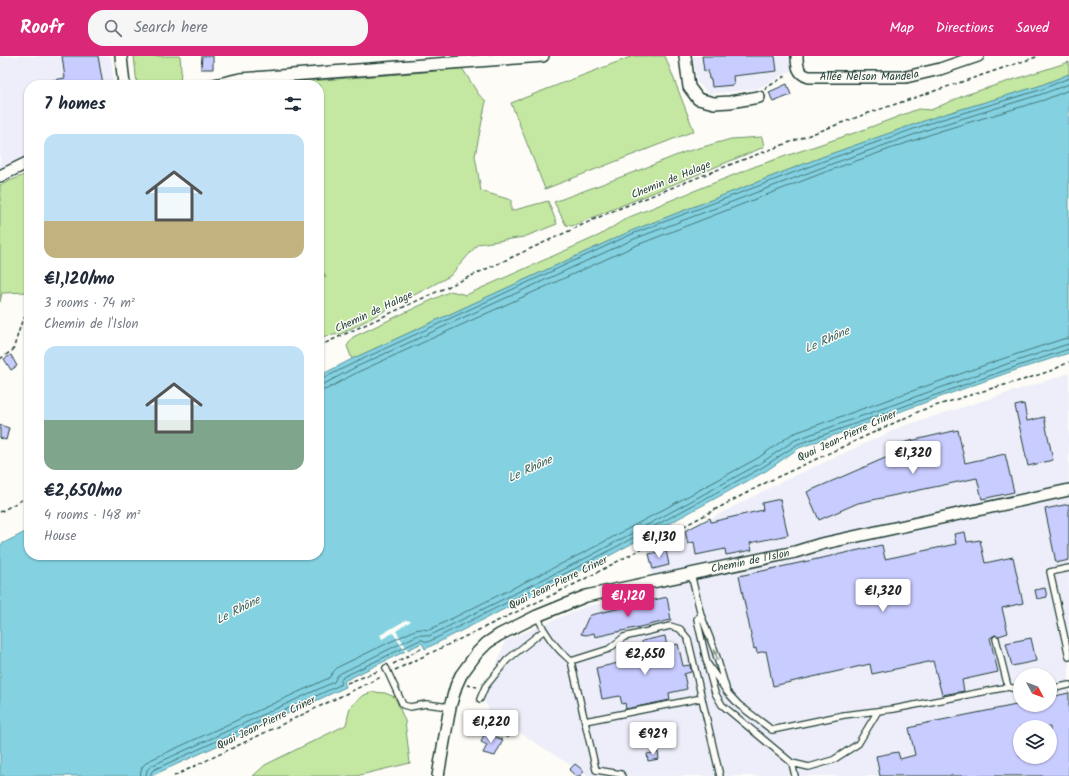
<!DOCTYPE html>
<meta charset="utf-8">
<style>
:root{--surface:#fff;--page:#f6f6f7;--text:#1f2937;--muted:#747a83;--accent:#db2777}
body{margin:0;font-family:Kalam,sans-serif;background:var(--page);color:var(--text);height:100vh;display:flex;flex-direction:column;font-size:15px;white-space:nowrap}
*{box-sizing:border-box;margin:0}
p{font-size:13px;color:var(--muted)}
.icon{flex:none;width:22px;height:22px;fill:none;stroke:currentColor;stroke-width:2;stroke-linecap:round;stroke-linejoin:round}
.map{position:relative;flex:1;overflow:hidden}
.panel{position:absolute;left:24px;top:24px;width:300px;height:480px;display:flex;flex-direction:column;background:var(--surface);border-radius:16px;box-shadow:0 1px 3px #0004}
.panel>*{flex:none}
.needle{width:26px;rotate:131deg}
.buttons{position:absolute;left:1013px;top:612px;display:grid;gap:8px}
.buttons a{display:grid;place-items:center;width:44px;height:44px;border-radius:50%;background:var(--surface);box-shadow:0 1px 3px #0004;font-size:20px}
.price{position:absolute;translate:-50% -34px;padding:0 9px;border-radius:4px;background:#fff;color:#222;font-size:13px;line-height:26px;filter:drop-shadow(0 1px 2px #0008)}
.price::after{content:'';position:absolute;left:50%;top:24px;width:12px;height:9px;margin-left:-6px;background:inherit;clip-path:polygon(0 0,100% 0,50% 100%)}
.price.selected{background:var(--accent);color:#fff}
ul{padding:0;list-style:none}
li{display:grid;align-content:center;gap:8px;height:212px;padding:0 20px}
li span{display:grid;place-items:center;height:124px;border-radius:12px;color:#555}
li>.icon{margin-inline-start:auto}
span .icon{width:72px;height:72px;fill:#fffc;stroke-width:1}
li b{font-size:17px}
h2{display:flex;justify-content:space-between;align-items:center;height:48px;padding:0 20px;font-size:17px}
header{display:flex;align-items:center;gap:24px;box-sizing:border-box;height:56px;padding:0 20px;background:var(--accent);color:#fff}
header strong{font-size:19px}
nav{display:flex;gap:22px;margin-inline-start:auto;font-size:14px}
.search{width:280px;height:36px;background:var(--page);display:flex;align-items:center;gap:10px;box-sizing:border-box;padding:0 14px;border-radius:16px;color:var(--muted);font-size:15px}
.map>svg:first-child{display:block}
.built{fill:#edeef9;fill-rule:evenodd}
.green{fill:#c4e8a2;stroke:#72926b}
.water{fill:#83d1e1;stroke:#5b969c}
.pier{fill:#fdfcf7}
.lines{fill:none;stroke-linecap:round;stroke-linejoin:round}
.shore{stroke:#477879;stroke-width:1}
.building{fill:#c9ccff;stroke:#1f3d34;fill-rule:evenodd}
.service-casing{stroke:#1f3d34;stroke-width:8}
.minor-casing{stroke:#1f3d34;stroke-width:14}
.path{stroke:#1f3d34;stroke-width:1.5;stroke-dasharray:4 3;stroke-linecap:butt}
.service{stroke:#fdfcf7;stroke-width:5.5}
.minor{stroke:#fdfcf7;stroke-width:11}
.oneway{fill:#8e9c96}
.labels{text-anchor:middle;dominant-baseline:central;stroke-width:3;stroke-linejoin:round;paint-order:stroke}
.street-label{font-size:11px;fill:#1f3d34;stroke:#fdfcf7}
.water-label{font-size:12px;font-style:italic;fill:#38625f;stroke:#fdfcf7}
</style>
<header>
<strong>Roofr</strong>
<div class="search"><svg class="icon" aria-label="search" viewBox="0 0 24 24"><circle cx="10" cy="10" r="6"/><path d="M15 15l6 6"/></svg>Search here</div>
<nav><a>Map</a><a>Directions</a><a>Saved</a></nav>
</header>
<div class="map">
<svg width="1069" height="720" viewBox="0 0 1069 720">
<rect width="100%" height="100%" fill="#fdfcf7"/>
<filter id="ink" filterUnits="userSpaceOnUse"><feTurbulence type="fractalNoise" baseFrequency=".025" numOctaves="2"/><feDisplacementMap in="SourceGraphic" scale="8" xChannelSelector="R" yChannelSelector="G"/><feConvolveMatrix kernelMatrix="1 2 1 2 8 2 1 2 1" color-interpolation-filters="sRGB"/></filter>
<g filter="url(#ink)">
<!-- built -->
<path class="built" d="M0 0H111L114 29H29V99L0 112Z
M693 0H792L793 14 757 33 709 38 697 26Z
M1069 317V720H587L491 658 484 644 505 585 584 551 654 535 648 495 779 427 903 370 1058 321ZM1020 619H1050V649H1020ZM1020 671H1050V701H1020Z"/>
<!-- green -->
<path class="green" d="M134 0H180L181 14 180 29H137Z
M633 0H665L694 75 545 133 511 47Z
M1069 6V18L1039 30 935 61 822 101 631 175 352 303 347 290 353 281 451 235 466 239 600 179 627 162 756 110 860 75 918 53 931 54 965 39Z
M462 12 479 39 486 45 475 100 481 135 511 144V155L548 145 557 168 524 181 478 188 450 220 341 278 319 281V216L326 221 319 208V29H258L426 16Z
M762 81 764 91 572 170 566 169 554 146 637 115 685 96 731 83Z
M29 117V236L2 237 0 246V129Z
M372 636 385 637 395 641 405 665 410 707 356 720H253L265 709 346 669 350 651 362 640Z"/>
<!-- water -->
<path class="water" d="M1069 18V297L1007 317 799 392 766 415 596 507 425 593 422 587 344 625 346 631 151 720H0V489L29 474V499H319V320L352 303 631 175 822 101 935 61 1039 30Z"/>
<!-- pier -->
<path class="pier" d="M406 564 411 565 396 575 409 596 406 597 393 577 382 583 380 579Z"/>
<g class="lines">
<!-- shore -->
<path class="shore" d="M319 324 322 323 354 307 632 178 824 105 936 65 1040 34 1069 22
M319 329 324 328 356 311 634 183 826 110 938 70 1042 38 1069 28
M319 335 327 333 358 316 637 189 828 115 940 75 1044 44 1069 34
M140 720 142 711 148 705 329 622 333 616 338 611 415 574 421 573 429 574 589 494 758 402 792 378 1002 303 1063 283 1069 282
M146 720 147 714 151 710 334 626 337 620 341 617 418 579H422L429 580 592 499 761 407 795 384 1004 309 1065 289 1069 288
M151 720V717L153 714 340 629 341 624 343 621 420 584H423L426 586H428L594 503 763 411 798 388 1006 314 1069 293"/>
</g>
<!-- building -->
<path class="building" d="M62 0H98L103 29H48V25L65 22Z
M202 0H213V13H201Z
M702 0H775L777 15 733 20 734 29 712 31 711 23H709L708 14 704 15Z
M787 28 791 39 773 46 769 36Z
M11 299 17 310 11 314 4 303Z
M1024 348 1027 365 1044 361 1053 404 1028 410 1015 350Z
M0 369 9 372 6 384 0 382Z
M958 374 965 407 1005 398 1014 436 982 443 977 422 858 447 819 464 807 436 899 396 897 389 906 386Z
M780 443 788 479 750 487 752 494 726 499 725 493 696 499 694 486 688 488 685 475 710 462 711 466 763 454 762 447Z
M1069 448V504L1056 507 1045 453Z
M965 476 967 486 980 484 985 507 1013 501 1023 547 1002 552 1008 577 999 580 995 579 990 582 998 616 962 624 964 635 942 639 933 605 872 618 870 608 773 630 766 595 757 597 756 592 754 593 739 520 882 489 885 503 956 488 954 478Z
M666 494 669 509 653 513 649 498Z
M1045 532 1047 541 1037 543 1035 534Z
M667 541 671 564 595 581 594 577 586 579 581 578 588 562 591 559Z
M665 580 667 591 678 588 683 610 690 609 691 616 684 618 687 633 669 637 670 644 626 653 625 647 622 648 620 640 602 643 596 612 645 601 642 585Z
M1031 582 1036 605 1012 610 1006 587Z
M1069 637V720H880L876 700 898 696 900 703 915 699 909 672 917 670V669L1016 649H1050V641ZM1020 671H1050V701H1020Z
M505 667 513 671 508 682 500 677Z
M485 676 503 684 495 700 483 697 487 689 481 686Z
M658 696 659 703 648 705 647 698Z
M575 708 584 715 580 720H576L569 714Z"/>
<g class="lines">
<!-- service casing -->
<g class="service-casing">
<path id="service" d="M1069 512 1050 516 1069 601
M691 518 701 559 715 595 726 632
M701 559 697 563 707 607 727 636 739 649 772 674 844 659 894 653 1008 631 1020 634
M537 560C545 578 556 593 571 605L596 714 621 718 622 720
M996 583 1008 631
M571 605 609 593 624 581 670 570 680 573 688 583 720 720
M386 612 403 649 410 651 426 648 450 651
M708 612 715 637 722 649 792 707 795 720
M1050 633 1069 629
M480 643 485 631 507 604 543 575
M585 665 702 642
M792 707 809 711 833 704 858 688 878 655"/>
</g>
<!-- minor casing -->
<g class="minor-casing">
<g id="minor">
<path d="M121 0 124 29"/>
<path d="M685 0 689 31 698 43 714 47 730 46 759 41"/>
<path id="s1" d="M797 0C797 10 798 18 809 21H906L940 13 978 0"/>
<path d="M214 29 240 23 543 0"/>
<path d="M0 120 29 106"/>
<path id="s2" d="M438 720 450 651 456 630 461 619 477 597 487 587 499 579 537 560 586 540 795 496 821 488 1069 434"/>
</g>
</g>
<!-- path -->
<path class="path" d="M765 34 766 32 787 19
M319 290 608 157 737 106 863 59 1039 0
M0 303 13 294 22 265 29 256
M0 456 29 440
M393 608 422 592
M395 614 577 527 769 425 922 354 993 332 1023 324 1053 314 1069 306
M347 627 379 615
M467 629 477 631
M174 720 381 621"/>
<!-- service -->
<use href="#service" class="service"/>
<!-- minor -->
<use href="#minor" class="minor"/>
</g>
<!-- one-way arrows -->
<defs><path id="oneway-solid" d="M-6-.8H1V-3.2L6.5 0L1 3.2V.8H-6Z"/></defs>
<use class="oneway" href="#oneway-solid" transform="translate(716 599) rotate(-107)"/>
</g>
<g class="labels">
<!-- street labels -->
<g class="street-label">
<text stroke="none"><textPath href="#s1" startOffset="87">Allée Nelson Mandela</textPath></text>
<text transform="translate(671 124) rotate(-22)">Chemin de Halage</text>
<text transform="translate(374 256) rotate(-25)">Chemin de Halage</text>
<text transform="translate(847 380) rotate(-25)">Quai Jean-Pierre Criner</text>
<text stroke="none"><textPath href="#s2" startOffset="423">Chemin de l'Islon</textPath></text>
<text transform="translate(558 527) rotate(-26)">Quai Jean-Pierre Criner</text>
<text transform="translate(266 667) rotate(-26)">Quai Jean-Pierre Criner</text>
</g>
<!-- water labels -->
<g class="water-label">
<text transform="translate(827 284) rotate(-24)">Le Rhône</text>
<text transform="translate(530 413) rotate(-25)">Le Rhône</text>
<text transform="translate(238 554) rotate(-27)">Le Rhône</text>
</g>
</g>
</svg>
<div class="buttons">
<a><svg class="needle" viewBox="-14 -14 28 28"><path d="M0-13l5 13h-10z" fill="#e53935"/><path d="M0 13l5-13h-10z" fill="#747a83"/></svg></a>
<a><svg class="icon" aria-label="layers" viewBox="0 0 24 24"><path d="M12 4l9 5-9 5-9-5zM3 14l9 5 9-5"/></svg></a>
</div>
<b class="price" style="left:913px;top:419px">€1,320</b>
<b class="price" style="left:659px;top:503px">€1,130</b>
<b class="price" style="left:883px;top:557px">€1,320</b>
<b class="price selected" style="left:628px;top:562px">€1,120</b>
<b class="price" style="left:645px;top:620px">€2,650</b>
<b class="price" style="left:491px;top:688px">€1,220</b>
<b class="price" style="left:653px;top:700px">€929</b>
<section class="panel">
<h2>7 homes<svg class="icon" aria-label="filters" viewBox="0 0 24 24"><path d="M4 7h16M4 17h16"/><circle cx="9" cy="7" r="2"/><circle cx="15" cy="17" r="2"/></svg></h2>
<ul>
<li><span style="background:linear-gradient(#bfe0f5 70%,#c2b280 0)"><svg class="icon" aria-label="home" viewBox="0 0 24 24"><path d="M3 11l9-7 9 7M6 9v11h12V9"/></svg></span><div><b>€1,120/mo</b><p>3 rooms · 74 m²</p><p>Chemin de l'Islon</p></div></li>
<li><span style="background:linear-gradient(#bfe0f5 60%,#7fa58c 0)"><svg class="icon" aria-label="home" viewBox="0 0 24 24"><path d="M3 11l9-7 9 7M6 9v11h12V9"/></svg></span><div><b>€2,650/mo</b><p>4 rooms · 148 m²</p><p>House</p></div></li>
</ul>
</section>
</div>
